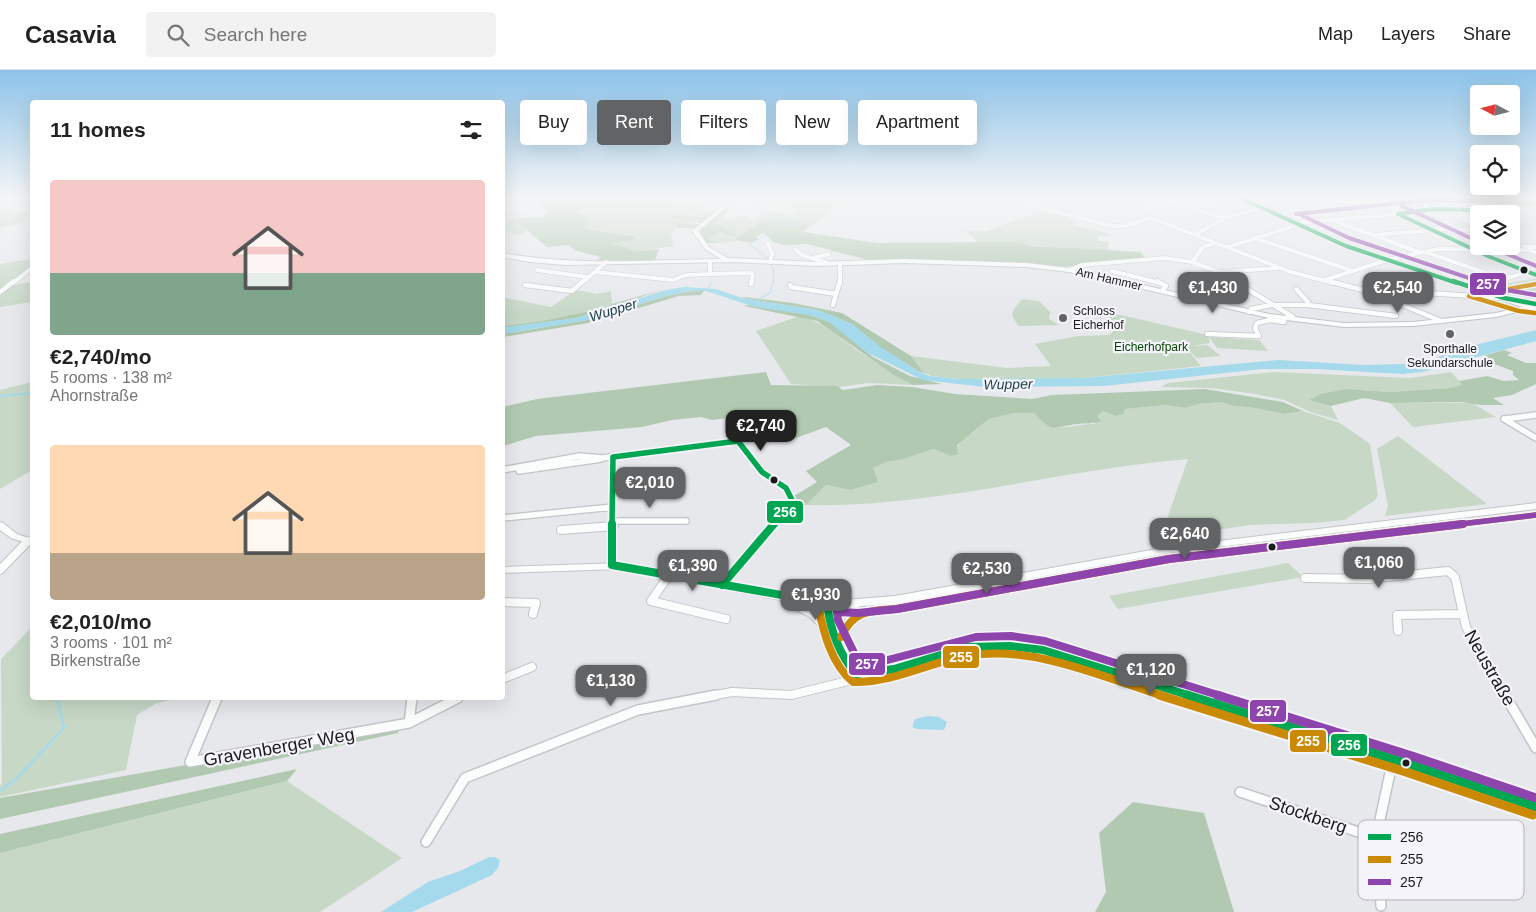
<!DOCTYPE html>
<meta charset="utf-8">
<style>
:root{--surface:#fff;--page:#f2f2f2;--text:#222;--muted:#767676;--line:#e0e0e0;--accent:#626365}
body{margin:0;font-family:Helvetica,sans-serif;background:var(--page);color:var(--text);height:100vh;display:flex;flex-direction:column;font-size:19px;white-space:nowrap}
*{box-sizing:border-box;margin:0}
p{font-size:16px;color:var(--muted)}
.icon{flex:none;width:28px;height:28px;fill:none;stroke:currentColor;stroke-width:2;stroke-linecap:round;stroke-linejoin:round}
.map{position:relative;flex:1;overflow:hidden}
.panel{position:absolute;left:30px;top:30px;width:475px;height:600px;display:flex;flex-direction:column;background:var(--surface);border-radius:5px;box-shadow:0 5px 20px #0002}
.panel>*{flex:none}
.top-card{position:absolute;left:520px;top:30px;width:475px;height:45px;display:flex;gap:10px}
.needle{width:32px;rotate:277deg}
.buttons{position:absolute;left:1470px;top:15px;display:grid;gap:10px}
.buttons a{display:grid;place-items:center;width:50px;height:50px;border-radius:5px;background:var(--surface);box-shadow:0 5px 20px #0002;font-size:25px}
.price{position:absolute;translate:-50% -42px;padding:0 11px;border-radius:10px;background:var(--accent);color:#fff;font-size:16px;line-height:32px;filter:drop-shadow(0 1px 2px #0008)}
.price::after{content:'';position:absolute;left:50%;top:30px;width:15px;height:11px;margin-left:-8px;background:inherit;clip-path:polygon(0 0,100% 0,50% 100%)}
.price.current{background:#222;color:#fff}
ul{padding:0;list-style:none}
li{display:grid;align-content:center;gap:10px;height:265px;padding:0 20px}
li span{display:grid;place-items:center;height:155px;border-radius:5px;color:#555}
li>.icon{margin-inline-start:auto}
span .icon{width:90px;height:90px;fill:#fffc;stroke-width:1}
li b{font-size:21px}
h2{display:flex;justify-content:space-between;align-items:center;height:60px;padding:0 20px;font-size:21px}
.chip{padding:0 18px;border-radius:5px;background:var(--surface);box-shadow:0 5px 20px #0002;font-size:18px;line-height:45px}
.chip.current{background:var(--accent);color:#fff}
header{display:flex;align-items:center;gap:30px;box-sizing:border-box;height:70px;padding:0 25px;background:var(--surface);border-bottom:1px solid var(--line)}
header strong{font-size:24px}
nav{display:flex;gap:28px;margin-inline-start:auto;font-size:18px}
.search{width:350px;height:45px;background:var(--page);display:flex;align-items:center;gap:12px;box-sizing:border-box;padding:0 18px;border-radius:5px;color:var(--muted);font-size:19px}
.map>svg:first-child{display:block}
.green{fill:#c7d8c7}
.forest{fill:#b1c9b1}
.water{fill:#a4daeb}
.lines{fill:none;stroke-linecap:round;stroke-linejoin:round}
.stream-far2{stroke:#a4daeb;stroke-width:1}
.stream-far1{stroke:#a4daeb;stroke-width:2}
.stream{stroke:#a4daeb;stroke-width:2.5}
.street-far4-casing{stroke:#c3c4c7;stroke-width:5}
.street-far3-casing{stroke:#c3c4c7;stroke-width:6}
.street-far2-casing{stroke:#c3c4c7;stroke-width:8}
.street-far1-casing{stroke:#c3c4c7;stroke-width:10}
.street-casing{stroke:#c3c4c7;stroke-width:12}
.secondary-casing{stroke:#c3c4c7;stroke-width:2}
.street-far4{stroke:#fbfcfc;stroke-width:4}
.street-far3{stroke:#fbfcfc;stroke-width:4.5}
.street-far2{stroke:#fbfcfc;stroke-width:5.5}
.street-far1{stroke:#fbfcfc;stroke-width:8}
.street{stroke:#fbfcfc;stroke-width:9}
.secondary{fill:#fbfcfc;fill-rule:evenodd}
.bus-1-far4-casing{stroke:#f4f4fa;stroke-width:6}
.bus-1-far3-casing{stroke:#f4f4fa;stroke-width:7}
.bus-1-far2-casing{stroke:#f4f4fa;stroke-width:9}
.bus-1-far1-casing{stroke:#f4f4fa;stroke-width:11}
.bus-1-casing{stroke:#f4f4fa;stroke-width:13}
.bus-2-far3-casing{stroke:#f4f4fa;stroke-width:7}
.bus-2-far2-casing{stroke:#f4f4fa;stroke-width:9}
.bus-2-far1-casing{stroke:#f4f4fa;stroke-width:11}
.bus-2-casing{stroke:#f4f4fa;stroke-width:13}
.bus-3-far4-casing{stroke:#f4f4fa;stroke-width:6}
.bus-3-far3-casing{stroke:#f4f4fa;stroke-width:7}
.bus-3-far2-casing{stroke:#f4f4fa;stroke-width:9}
.bus-3-far1-casing{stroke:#f4f4fa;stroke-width:11}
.bus-3-casing{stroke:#f4f4fa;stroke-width:13}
.bus-1-far4{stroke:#00a651;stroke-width:4}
.bus-1-far3{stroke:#00a651;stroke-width:4.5}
.bus-1-far2{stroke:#00a651;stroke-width:5.5}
.bus-1-far1{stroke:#00a651;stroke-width:8}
.bus-1{stroke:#00a651;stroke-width:9}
.bus-2-far3{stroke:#cb8a06;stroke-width:4.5}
.bus-2-far2{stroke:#cb8a06;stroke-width:5.5}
.bus-2-far1{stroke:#cb8a06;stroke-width:8}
.bus-2{stroke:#cb8a06;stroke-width:9}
.bus-3-far4{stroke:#8e44ad;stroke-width:4}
.bus-3-far3{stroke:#8e44ad;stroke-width:4.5}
.bus-3-far2{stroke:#8e44ad;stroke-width:5.5}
.bus-3-far1{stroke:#8e44ad;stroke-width:8}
.bus-3{stroke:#8e44ad;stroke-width:9}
.bus-dot{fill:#1b1b1d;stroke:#f4f4fa;stroke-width:2}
.poi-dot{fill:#626365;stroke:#f4f4fa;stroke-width:2}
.labels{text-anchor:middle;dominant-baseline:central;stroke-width:4.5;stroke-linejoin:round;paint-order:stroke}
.far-street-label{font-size:12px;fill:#1b1b1d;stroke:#f4f4fa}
.far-poi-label{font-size:12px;fill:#1b1b1d;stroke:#f4f4fa;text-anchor:start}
.far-park-label{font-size:12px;fill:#054603;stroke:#f4f4fa}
.far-water-label{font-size:14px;font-style:italic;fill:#173c46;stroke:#f4f4fa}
.near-street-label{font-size:18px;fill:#1b1b1d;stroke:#f4f4fa}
.key{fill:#f4f4fa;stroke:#b3b3b8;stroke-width:1}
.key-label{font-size:14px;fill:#1b1b1d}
.line-badge{stroke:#f4f4fa;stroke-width:2}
.badge-label{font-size:14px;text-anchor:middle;font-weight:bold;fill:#fff}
</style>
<header>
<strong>Casavia</strong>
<div class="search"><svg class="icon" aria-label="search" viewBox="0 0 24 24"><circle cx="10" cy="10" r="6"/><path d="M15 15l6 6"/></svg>Search here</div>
<nav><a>Map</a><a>Layers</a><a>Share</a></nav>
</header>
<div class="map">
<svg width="1536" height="842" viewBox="0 0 1536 842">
<rect width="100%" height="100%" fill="#e7e8ec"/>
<!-- green -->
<path class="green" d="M574 127 675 129 672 135 702 134 706 143 704 147 687 144 681 150 688 153 697 150 702 153H677V158L671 165 673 176 637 181 612 172 632 170 635 165 582 159 590 146 577 143 588 136 597 135 579 132Z
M768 127H839L840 132 846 134H838L813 155 761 151 736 170 738 171 717 173 707 169 721 162 737 165 714 153 721 148 735 150 741 145 749 146 747 149H754L759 147 757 146 768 142 791 144 798 138 769 134 773 128Z
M0 139 32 144V145L25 147 24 152 0 158Z
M1043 141 1069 147 1063 148 1076 152 1072 155 1109 164 1112 166H1097L1099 171H1108L1109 182C1065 179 1020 172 975 174L977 171 965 161H986Z
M519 148 517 152 527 161 518 166 503 160 502 152Z
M32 189V196L0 220V194Z
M1536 208V225L1525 221 1505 226 1481 218Z
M32 212V232L0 237V224L14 215Z
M576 220 597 224 611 221 612 234 604 238 542 251 503 256 502 227 551 237Z
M1022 229 1039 231 1051 243 1049 245V249L1059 255 1019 256C1008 243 1012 242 1022 229Z
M1107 242 1208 265 1210 273 1192 276 1207 275 1221 286 1197 288 1186 278 1201 296 1084 308 979 311 932 306 924 303 911 286 1007 298 1051 296 1035 274 1078 266 1109 265 1112 263Z
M800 246C828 254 839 269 863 284 879 295 897 304 913 315L868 313 839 317 791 314 756 261Z
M1209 267 1259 270 1268 281 1217 278Z
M1274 302 1410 308 1451 302 1463 315 1450 318 1389 322 1346 319 1321 325 1310 330 1331 336 1338 350 1313 343 1284 330 1255 324 1211 318 1161 317 1168 313Z
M32 312V400L0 419V320Z
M1221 332 1234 336 1255 338 1284 344 1303 341 1340 353 1370 374 1378 426 1374 431 1344 450 1313 453 1250 455 1165 468 1166 452 1188 389C1061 399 934 438 806 435L826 415 851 420 877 412 873 398 887 392 900 390 933 379 951 386 964 367 974 362 989 349 1014 343H1034C1055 367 1067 354 1095 354L1096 346 1103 341 1166 335 1186 338 1197 334Z
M1390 333H1472L1496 347 1413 357Z
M1398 366 1487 434 1385 446 1388 436 1377 379Z
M1288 493 1303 507 1118 539 1109 526Z
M32 557V628H178L155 634 137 645 126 700 0 727V715L2 714 1 589Z
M287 711 402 788 320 842H0V783Z"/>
<!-- forest -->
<path class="forest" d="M531 127H574L580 132 599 135 588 136 577 142 592 148 583 159 636 166 633 170 613 173 637 181 659 179 655 190 597 191 601 187 574 180 568 175 547 177 517 152 519 148 542 147 549 143Z
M1486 127H1536V136L1497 134Z
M732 138 714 153 738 165 733 166 721 162 708 169 717 173H705L697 165 699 158H677V153L701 154 697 150 688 153 668 146 670 144 704 147 706 143Z
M779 149 810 155 803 162 877 173 1013 172 1033 176 1140 182 1147 189 1061 197 972 190H868L807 174 783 175 773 172 764 163 756 167 759 169 752 173 735 170 761 151H776Z
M665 219 577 248 503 258V256L542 251 604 238 612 234Z
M691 221H704L701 225 679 226 588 253 503 267V264L593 249 666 226Z
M744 227 793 233 842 243 911 286 924 303 918 301 881 278 852 254 818 240 742 228Z
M747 235 810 245 830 252 873 287 910 306 942 314 913 315 894 305 817 251 744 236Z
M1504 280 1512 283 1507 285 1526 293H1536V314L1512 325 1493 328 1504 335H1481L1461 332 1390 333 1364 328 1331 336 1309 330 1321 324 1346 319 1389 322 1450 318 1462 315 1459 311 1487 306 1504 311 1519 310 1513 305V301L1486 291 1483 286Z
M766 302 771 315 837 316 843 320 877 315 912 317 955 324 1032 329 1052 325 1205 319 1283 332 1303 341 1284 344 1255 338 1234 336 1221 332 1197 334 1186 338 1166 335 1125 339 1123 344 1116 346 1103 341 1097 346 1101 351C1093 354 1085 353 1077 354 1053 357 1053 364 1034 343H1014L989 349 957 375 958 384 951 386 933 379 900 390 887 392 873 398 878 412 851 420 826 415 806 435H796L794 426 817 412 806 401 851 375 826 357 785 372 745 346 712 350 701 347 672 350 642 357 536 366 503 376V337L537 329Z
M400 657 398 663 0 749V728Z
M297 699 287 711 0 783V764Z
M1133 732 1204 743 1234 842H1095L1106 822 1099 763Z"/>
<!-- water -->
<path class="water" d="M685 217 716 219 742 228 818 240 852 254 881 277 918 301 929 306 959 309 1084 308 1278 290 1364 295 1403 294 1424 292 1467 277 1536 260V271L1422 302 1402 304 1316 299H1262L1104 316 985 317 923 310 866 282 829 252 810 245 755 237 706 221H691L666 226 593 249 503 264V258L505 257 577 248 666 220Z
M928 646 939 647 947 652 944 660 917 659 912 657 915 649Z
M489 787H495L500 790 498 798 492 805 412 842H381L428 812 460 801Z"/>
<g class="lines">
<!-- stream-far2 -->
<path class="stream-far2" d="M770 190 749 174 787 155 795 154 811 141
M771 193 774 202 773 214
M708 219 712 211
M755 231 770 223 772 216"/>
<!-- stream-far1 -->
<path class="stream-far1" d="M0 326 32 323"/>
<!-- stream -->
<path class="stream" d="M0 721 17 708 64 658 57 628"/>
<!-- street-far4 casing -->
<g class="street-far4-casing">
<path id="street-far4" d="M731 127 750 138
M1113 127 1115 128
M1409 127 1433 139
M1292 129 1375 133
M1431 130 1440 129 1462 134
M1458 130 1482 131
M1169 132 1225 148
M1252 132 1294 128
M1027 135 1113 156H1123L1151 148 1291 202 1333 213
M1027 135 1044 127
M1191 138 1226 127
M506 140 528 139
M1142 140 1183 127
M1456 140 1467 147
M1474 140 1512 142 1510 141
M1400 143 1389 138 1408 135
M1458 147H1467L1475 152 1465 151Z
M1332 150 1419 182
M1297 153 1398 144
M1432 159 1479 160
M1195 165 1225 148 1264 137
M1374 165 1434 160
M1255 168 1353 201
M768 173 772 184 770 192
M1228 177 1301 154
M1536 177 1524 176 1536 183
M795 179 802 185 827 193
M1425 182 1501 208
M813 188 829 184
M710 191V204L750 203 753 205 751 213
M1192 192 1203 177 1216 173
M537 200 587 207
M1069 200 1082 195 1165 188 1192 192 1219 202 1278 198
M1112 201 1160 213
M595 202 673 210 686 205 710 204
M1219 202 1236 213
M1325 210 1387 190 1438 179 1530 180
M13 213 32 198
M582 213 606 192
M840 213V193
M1491 213 1527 202"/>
</g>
<!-- street-far3 casing -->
<g class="street-far3-casing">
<path id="street-far3" d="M1157 211 1166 216 1162 221
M1234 211 1293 247
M1328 211 1371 222 1441 251
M751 214 752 211
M525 215 572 221 583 211
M790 215 791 217 836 224 840 211
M1472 218 1495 211
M1296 219 1308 232
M1366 219 1504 228
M0 222 14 211
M833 235 836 224
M1249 242 1251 239 1271 235H1308L1396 246
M1207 264 1259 266 1255 258 1257 253 1270 250 1284 252 1285 248"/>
</g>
<!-- street-far2 casing -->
<g class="street-far2-casing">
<path id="street-far2" d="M1504 349 1536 368
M1505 349 1536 345
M502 400 580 386 602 388 738 371 762 402 786 418 793 432 773 455
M519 401 601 389
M502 448 613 437
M614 451H686
M612 455 613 387"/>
</g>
<!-- street-far1 casing -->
<g class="street-far1-casing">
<path id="street-far1" d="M561 460 614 456
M612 495V454
M0 500 28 471
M669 505 651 531 726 549
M1305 508 1368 509 1448 501 1455 507 1466 557 1506 626
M722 515 774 454
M502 532 536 533 533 544
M1398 561 1397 545 1462 544
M502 609 532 597
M710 626 732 622 791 625 848 611 856 604"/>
</g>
<!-- street casing -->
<g class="street-casing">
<path id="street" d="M1505 625 1536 678
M409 653 412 628
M190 692 409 653 458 628
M190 692 217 628
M1240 722 1376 768
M426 772 465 708 638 640 716 625
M1381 836 1376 768 1393 689"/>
</g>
<!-- secondary casing -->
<g class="secondary-casing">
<path id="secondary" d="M703 127H713L733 132 698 161 709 177 728 188 817 192 905 189 1027 193 1069 198 1269 244 1344 253 1413 252 1496 243 1522 237 1344 177 1236 127H1243L1261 134 1348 175 1536 237V241L1529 239 1496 247 1413 256 1344 257 1269 248 1069 202 1027 197 905 193 817 196 734 192 566 195 530 192 502 187V183C574 196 648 190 721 189L705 179 692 161 727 133Z
M1448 127H1454L1476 140 1474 141 1433 140 1404 145 1492 186 1536 203V207L1488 188 1396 144 1433 138H1467Z
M1536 433V439L1168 483 895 534 861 536 846 545 839 562 854 595 859 600C890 600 925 583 955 575 988 567 1021 571 1054 578L1409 689 1536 731V743L1409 699 1054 586 1010 579H977L955 584 877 606 856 608 852 607 846 601 831 567 808 546 786 535V531L621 499 502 503V497L621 493 796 525 844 530 895 526 1168 477ZM801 533 822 535 823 548 816 540ZM833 536 843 538 838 540 834 549Z
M0 452 3 453 17 464 32 469V475L11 468 0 460Z"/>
</g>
<!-- street-far4 -->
<use href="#street-far4" class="street-far4"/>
<!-- street-far3 -->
<use href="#street-far3" class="street-far3"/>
<!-- street-far2 -->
<use href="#street-far2" class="street-far2"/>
<!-- street-far1 -->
<use href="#street-far1" class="street-far1"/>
<!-- street -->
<use href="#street" class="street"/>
<!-- secondary -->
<use href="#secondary" class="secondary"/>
<!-- bus-1-far4 casing -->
<g class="bus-1-far4-casing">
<path id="bus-1-far4" d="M1238 127 1346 176 1457 213
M1398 144 1490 187 1536 205
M1398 144 1433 139 1474 140"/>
</g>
<!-- bus-1-far3 casing -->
<g class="bus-1-far3-casing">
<path id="bus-1-far3" d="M1453 211 1504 228 1536 234"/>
</g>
<!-- bus-1-far2 casing -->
<g class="bus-1-far2-casing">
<path id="bus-1-far2" d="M738 371 762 402 786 418 793 432 773 455
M613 387 738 371
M612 455 613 387"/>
</g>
<!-- bus-1-far1 casing -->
<g class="bus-1-far1-casing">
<path id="bus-1-far1" d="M612 495 827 533
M612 495V454
M722 515 774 454
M827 533C830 559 839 584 856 604L894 599 967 577 1010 576 1043 580 1191 626"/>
</g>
<!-- bus-1 casing -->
<g class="bus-1-casing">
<path id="bus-1" d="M1187 625 1409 694 1536 737"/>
</g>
<!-- bus-2-far3 casing -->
<g class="bus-2-far3-casing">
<path id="bus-2-far3" d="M1476 225 1536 214
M1469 226 1519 241 1535 243"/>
</g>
<!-- bus-2-far2 casing -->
<g class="bus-2-far2-casing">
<path id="bus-2-far2" d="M1452 455 1536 445"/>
</g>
<!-- bus-2-far1 casing -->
<g class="bus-2-far1-casing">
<path id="bus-2-far1" d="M818 534C823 561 831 594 853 612 895 613 931 591 971 585 1035 576 1103 607 1163 626
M841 567C854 539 870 541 897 539L1169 489 1463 454"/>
</g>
<!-- bus-2 casing -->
<g class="bus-2-casing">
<path id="bus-2" d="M1159 625 1406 702 1533 745"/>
</g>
<!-- bus-3-far4 casing -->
<g class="bus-3-far4-casing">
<path id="bus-3-far4" d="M1402 136 1479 172
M1296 144 1428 130 1474 131
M1301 145 1349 168 1484 213
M1488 176 1536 196"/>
</g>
<!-- bus-3-far3 casing -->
<g class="bus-3-far3-casing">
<path id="bus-3-far3" d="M1480 211 1507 220 1536 225"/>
</g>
<!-- bus-3-far2 casing -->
<g class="bus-3-far2-casing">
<path id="bus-3-far2" d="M1452 455 1536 445"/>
</g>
<!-- bus-3-far1 casing -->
<g class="bus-3-far1-casing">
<path id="bus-3-far1" d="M1221 626 1045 571 1011 566 976 567 876 593 860 595 838 550 837 542 858 543 897 539 1169 489 1463 454"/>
</g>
<!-- bus-3 casing -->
<g class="bus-3-casing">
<path id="bus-3" d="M1217 625 1412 686 1536 728"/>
</g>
<!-- bus-1-far4 -->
<use href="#bus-1-far4" class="bus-1-far4"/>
<!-- bus-1-far3 -->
<use href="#bus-1-far3" class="bus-1-far3"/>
<!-- bus-1-far2 -->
<use href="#bus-1-far2" class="bus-1-far2"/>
<!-- bus-1-far1 -->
<use href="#bus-1-far1" class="bus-1-far1"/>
<!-- bus-1 -->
<use href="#bus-1" class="bus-1"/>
<!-- bus-2-far3 -->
<use href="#bus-2-far3" class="bus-2-far3"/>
<!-- bus-2-far2 -->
<use href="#bus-2-far2" class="bus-2-far2"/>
<!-- bus-2-far1 -->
<use href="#bus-2-far1" class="bus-2-far1"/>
<!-- bus-2 -->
<use href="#bus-2" class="bus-2"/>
<!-- bus-3-far4 -->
<use href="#bus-3-far4" class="bus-3-far4"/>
<!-- bus-3-far3 -->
<use href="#bus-3-far3" class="bus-3-far3"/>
<!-- bus-3-far2 -->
<use href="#bus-3-far2" class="bus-3-far2"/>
<!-- bus-3-far1 -->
<use href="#bus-3-far1" class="bus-3-far1"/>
<!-- bus-3 -->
<use href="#bus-3" class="bus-3"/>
</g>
<!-- sky -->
<linearGradient id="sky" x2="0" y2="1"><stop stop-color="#8dc3e9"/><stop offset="0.52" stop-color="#f4f5f6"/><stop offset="1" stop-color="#f4f5f6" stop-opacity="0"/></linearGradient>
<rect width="1536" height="245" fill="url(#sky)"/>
<!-- markers -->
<g class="bus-dot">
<circle cx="1524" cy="200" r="4.5"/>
<circle cx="774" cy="410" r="4.5"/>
<circle cx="1272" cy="477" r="4.5"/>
<circle cx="1406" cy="693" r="4.5"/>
</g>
<g class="poi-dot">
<circle cx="1063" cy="248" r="5"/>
<circle cx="1450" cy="264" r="5"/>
</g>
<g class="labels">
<!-- far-street labels -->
<g class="far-street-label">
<text transform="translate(1109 209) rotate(13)">Am Hammer</text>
</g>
<!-- far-poi labels -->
<g class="far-poi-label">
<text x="1073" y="241">Schloss<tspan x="1073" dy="14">Eicherhof</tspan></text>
<text x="1450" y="279" text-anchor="middle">Sporthalle<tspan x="1450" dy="14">Sekundarschule</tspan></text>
</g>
<!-- far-park labels -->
<g class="far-park-label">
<text x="1151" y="277">Eicherhofpark</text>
</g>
<!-- far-water labels -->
<g class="far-water-label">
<text transform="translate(613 240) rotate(-17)">Wupper</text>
<text transform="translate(1008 314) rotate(-1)">Wupper</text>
</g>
<!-- near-street labels -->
<g class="near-street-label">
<text transform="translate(1490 598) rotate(60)">Neustraße</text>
<text transform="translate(279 677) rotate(-10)">Gravenberger Weg</text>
<text transform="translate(1308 745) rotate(19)">Stockberg</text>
</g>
</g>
<!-- legend -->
<rect x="1358" y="750" width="166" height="80" rx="8" class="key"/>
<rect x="1368" y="764" width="23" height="6" fill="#00a651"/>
<rect x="1368" y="786" width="23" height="7" fill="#cb8a06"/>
<rect x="1368" y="809" width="23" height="6" fill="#8e44ad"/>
<g class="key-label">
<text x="1400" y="772">256</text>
<text x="1400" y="794">255</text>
<text x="1400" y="817">257</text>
</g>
<g class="line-badge">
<rect x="1469" y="202" width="38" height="24" rx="5" fill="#8e44ad"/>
<rect x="766" y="430" width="38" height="24" rx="5" fill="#00a651"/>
<rect x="942" y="575" width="38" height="24" rx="5" fill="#cb8a06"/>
<rect x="848" y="582" width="38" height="24" rx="5" fill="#8e44ad"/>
<rect x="1249" y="629" width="38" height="24" rx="5" fill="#8e44ad"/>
<rect x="1289" y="659" width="38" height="24" rx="5" fill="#cb8a06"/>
<rect x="1330" y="663" width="38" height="24" rx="5" fill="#00a651"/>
</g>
<g class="badge-label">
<text x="1488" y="219">257</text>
<text x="785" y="447">256</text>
<text x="961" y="592">255</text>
<text x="867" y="599">257</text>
<text x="1268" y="646">257</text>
<text x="1308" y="676">255</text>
<text x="1349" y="680">256</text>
</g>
</svg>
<div class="buttons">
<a><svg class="needle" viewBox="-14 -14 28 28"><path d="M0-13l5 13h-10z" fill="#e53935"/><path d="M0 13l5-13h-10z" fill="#767676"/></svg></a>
<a><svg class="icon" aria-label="locate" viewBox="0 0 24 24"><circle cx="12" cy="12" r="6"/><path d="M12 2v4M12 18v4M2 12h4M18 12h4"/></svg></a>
<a><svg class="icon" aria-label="layers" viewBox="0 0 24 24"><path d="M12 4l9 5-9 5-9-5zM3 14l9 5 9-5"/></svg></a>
</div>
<b class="price" style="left:1213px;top:244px">€1,430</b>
<b class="price" style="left:1398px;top:244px">€2,540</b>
<b class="price current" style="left:761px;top:382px">€2,740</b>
<b class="price" style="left:650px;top:439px">€2,010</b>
<b class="price" style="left:1185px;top:490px">€2,640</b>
<b class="price" style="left:1379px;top:519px">€1,060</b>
<b class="price" style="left:693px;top:522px">€1,390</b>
<b class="price" style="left:987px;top:525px">€2,530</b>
<b class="price" style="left:816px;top:551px">€1,930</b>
<b class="price" style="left:1151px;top:626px">€1,120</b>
<b class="price" style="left:611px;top:637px">€1,130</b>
<div class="top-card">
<a class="chip">Buy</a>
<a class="chip current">Rent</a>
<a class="chip">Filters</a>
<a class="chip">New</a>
<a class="chip">Apartment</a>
</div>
<section class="panel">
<h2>11 homes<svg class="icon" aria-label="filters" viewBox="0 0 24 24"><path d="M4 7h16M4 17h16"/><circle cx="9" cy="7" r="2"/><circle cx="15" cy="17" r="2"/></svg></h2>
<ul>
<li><span style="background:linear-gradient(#f6c9c9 60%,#7fa58c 0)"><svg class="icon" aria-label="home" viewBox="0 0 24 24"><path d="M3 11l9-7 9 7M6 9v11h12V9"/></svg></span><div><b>€2,740/mo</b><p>5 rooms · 138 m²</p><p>Ahornstraße</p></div></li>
<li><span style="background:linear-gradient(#ffd9b3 70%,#b9a48a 0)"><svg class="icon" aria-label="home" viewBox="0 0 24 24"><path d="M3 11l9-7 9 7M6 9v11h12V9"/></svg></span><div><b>€2,010/mo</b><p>3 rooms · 101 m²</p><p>Birkenstraße</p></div></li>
</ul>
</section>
</div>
